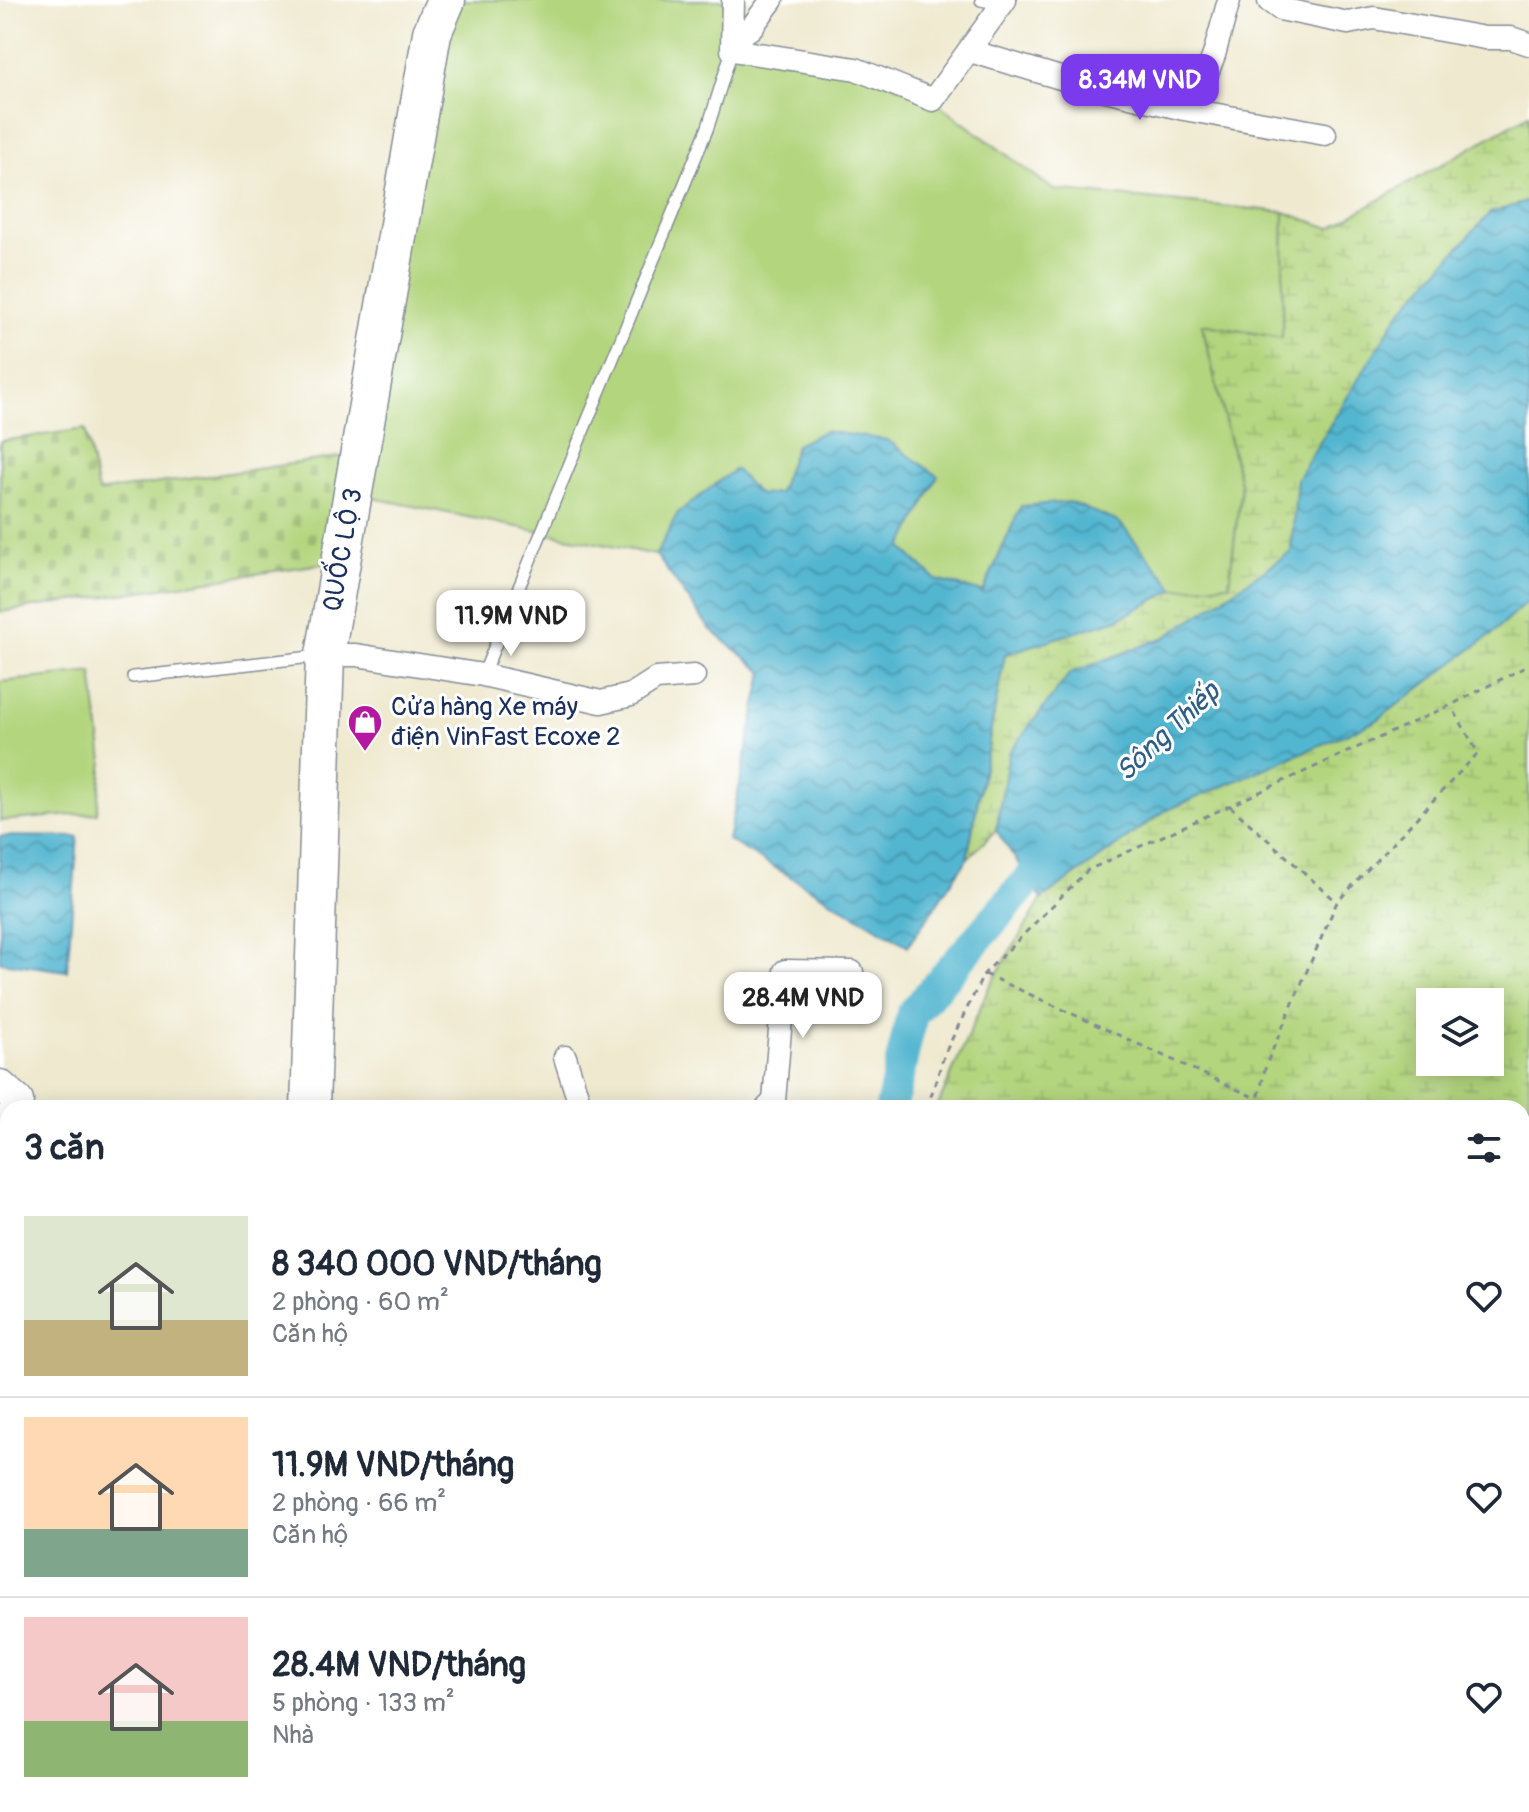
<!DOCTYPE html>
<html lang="vi">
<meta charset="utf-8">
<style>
:root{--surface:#fff;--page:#f2f2f3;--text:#1f2937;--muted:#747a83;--line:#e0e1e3;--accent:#7c3aed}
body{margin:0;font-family:Pangolin,sans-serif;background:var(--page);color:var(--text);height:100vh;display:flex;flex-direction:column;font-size:30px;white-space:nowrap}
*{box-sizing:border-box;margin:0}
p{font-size:26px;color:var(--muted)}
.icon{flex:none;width:44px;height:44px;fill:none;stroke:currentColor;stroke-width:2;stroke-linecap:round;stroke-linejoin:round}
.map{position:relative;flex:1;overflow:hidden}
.sheet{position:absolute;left:0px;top:1100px;width:1530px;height:712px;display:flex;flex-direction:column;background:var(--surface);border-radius:24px 24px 0 0;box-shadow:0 4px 20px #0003}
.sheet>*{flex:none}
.buttons{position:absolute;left:1416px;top:988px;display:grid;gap:16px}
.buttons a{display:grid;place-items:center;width:88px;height:88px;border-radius:0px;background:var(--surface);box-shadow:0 4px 20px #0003;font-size:40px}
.price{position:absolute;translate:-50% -68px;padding:0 18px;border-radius:16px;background:#fff;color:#222;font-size:26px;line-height:52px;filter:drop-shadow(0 2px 4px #0008)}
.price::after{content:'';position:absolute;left:50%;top:48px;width:24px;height:18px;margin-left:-12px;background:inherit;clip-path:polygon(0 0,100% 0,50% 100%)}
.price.active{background:var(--accent);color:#fff}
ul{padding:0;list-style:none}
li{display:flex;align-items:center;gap:24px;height:200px;padding:0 24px}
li+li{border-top:2px solid var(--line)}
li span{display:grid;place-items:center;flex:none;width:224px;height:160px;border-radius:0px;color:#555}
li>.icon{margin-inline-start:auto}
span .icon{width:96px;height:96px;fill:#fffc;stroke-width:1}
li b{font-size:34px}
h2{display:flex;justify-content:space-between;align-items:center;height:96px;padding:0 24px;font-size:34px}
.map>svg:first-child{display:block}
.green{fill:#b3d57e;stroke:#67826e;stroke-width:2}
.wetland{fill:url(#wetland-marsh);stroke:#67826e;stroke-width:2;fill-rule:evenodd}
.cemetery{fill:url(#cemetery-stones);stroke:#67826e;stroke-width:2}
.water{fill:url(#water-waves);stroke:#367297;stroke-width:2}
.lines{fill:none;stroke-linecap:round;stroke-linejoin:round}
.river{stroke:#52b6d0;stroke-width:32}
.lane-casing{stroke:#858c96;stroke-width:14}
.street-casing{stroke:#858c96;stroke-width:25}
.secondary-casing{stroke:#858c96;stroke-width:33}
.highway-casing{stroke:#858c96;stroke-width:41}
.path{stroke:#858c96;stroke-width:3;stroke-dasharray:6 6;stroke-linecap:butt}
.lane{stroke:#fff;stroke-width:11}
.street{stroke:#fff;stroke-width:22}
.secondary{stroke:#fff;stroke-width:30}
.highway{stroke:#fff;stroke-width:38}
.labels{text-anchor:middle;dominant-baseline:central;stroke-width:6;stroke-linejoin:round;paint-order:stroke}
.street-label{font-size:26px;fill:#1b2f5e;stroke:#fff}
.poi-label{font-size:26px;fill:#1b2f5e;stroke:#fff;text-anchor:start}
.water-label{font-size:28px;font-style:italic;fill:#2e5e86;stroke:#fff}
</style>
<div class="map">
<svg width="1529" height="1812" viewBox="0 0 1529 1812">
<defs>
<pattern id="wetland-marsh" width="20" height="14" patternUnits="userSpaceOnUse" patternTransform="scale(2)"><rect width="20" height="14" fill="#b3d57e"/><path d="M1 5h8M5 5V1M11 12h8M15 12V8" fill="none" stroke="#99b76f"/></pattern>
<pattern id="cemetery-stones" width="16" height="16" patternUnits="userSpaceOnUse" patternTransform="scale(2)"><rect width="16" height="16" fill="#b3d57e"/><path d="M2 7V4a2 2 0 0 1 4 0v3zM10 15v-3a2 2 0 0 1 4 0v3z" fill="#99b76f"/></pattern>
<pattern id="water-waves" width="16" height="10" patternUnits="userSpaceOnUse" patternTransform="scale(2)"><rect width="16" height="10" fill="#52b6d0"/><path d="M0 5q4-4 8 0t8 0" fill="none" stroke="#4394ac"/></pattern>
</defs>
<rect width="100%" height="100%" fill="#fff"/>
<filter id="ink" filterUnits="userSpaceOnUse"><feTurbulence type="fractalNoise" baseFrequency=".0125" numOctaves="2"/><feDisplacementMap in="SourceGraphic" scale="16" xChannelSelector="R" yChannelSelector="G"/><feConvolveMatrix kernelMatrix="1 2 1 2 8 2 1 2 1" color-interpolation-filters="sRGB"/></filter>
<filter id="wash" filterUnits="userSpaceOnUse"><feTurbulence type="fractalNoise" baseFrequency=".006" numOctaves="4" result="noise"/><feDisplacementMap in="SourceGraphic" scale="32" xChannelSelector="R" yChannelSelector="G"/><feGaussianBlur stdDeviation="1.8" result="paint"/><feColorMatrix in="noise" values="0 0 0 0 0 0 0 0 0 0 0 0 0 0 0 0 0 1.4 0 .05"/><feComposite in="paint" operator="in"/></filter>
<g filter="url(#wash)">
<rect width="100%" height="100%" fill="#efe9cf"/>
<!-- green -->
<path class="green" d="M446 0H725L732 50 856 69 933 100 1054 190 1284 212 1282 338 1202 325 1241 487 1229 584 1175 589 1119 522 1021 506 983 592 936 580 796 446 779 493 759 495 735 470 678 513 656 555 353 494Z
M92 672 103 761 97 813 0 821V682Z
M8 1141V1314L0 1312V1150Z"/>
<!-- wetland -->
<path class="wetland" d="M1529 115V201L1490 213 1297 479 1291 552 1166 637 1070 674 1009 753 996 830 967 859 1005 654 1118 619 1175 589 1229 584 1241 487 1202 324 1282 338 1284 212 1330 228Z
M1529 600V1726L1522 1735V1108H937L989 987 1042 899 1165 811 1376 721 1493 633ZM1430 1002H1490V1062H1430Z
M1522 1762 1529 1764V1812H779L781 1804H1522Z"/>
<!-- cemetery -->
<path class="cemetery" d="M85 429 98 492 360 454 341 561 0 612V441Z"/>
<!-- water -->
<path class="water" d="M1529 201V600L1493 633 1376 721 1165 811 1042 899 996 830 1009 753 1070 673 1166 637 1291 552 1297 479 1399 313 1490 213Z
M824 431 887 440 938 476 902 548 936 580 983 592 1021 506 1069 502 1119 522 1175 589 1118 619 1005 654 967 859 908 946 728 840 763 672 710 629 656 555 678 513 735 469 759 495 779 493 796 445Z
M0 836 78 837 67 971 0 962Z"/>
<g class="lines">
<!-- river -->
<path class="river" d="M891 1108 912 1014 1056 848
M733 1812 735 1804"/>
</g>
</g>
<g filter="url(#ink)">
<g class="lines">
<!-- lane casing -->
<g class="lane-casing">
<path id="lane" d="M981 0 1001 4
M483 675 708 127 732 50
M133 677 320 656
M1522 1762 1529 1764
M0 1766 8 1767
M95 1812V1804
M1208 1812V1804"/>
</g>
<!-- street casing -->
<g class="street-casing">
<path id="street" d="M733 0 732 50 856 69 933 100 1005 0
M1269 1 1280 9 1348 23 1374 18 1485 38H1511L1529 44
M734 40 751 28 772 0
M970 51 1077 83 1184 109 1325 134
M1193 110 1214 55 1229 0
M325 655H356L483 675 601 702 631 695 656 679 694 676
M565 1057 581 1108
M767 1108 774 1101 785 971 852 972
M0 1123 8 1113
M0 1317 8 1319
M0 1499 8 1500
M0 1738H8
M570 1812 572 1804"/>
</g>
<!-- secondary casing -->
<g class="secondary-casing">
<path id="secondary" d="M0 1085 18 1101"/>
</g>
<!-- highway casing -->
<g class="highway-casing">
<path id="highway" d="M310 1108 325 655 432 33 446 0
M285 1812 286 1804"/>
</g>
<!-- path -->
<path class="path" d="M1230 806 1337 902
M985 974 1258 1099
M927 1108 945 1053 984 974 1088 870 1451 705 1529 665
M1256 1108 1266 1065 1337 902 1478 753 1452 707
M774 1812 776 1804
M1497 1812 1498 1804"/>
<!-- lane -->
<use href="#lane" class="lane"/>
<!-- street -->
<use href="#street" class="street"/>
<!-- secondary -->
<use href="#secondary" class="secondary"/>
<!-- highway -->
<use href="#highway" class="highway"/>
</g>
</g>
<!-- icons -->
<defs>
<g id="shop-pin" transform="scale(1.8)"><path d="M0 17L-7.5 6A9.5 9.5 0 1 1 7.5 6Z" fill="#b5179e" stroke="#fff"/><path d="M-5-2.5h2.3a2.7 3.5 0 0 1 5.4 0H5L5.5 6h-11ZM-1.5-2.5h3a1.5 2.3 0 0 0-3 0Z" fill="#fff"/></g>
</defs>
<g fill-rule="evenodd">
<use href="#shop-pin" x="365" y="722"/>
</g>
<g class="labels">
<!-- street labels -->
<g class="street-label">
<text transform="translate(343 550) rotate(-80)">QUỐC LỘ 3</text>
</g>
<!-- poi labels -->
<g class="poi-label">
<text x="391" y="707">Cửa hàng Xe máy<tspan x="391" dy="30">điện VinFast Ecoxe 2</tspan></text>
</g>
<!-- water labels -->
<g class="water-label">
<text transform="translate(1168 732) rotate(-43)">Sông Thiếp</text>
</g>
</g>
</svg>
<div class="buttons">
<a><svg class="icon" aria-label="layers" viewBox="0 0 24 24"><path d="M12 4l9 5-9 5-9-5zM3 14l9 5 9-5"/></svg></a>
</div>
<b class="price active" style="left:1140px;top:122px">8.34M VND</b>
<b class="price" style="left:511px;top:658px">11.9M VND</b>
<b class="price" style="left:803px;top:1040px">28.4M VND</b>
<section class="sheet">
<h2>3 căn<svg class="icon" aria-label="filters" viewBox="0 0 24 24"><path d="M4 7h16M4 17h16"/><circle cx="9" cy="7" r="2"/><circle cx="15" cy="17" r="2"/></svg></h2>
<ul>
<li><span style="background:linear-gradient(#dfe7d0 65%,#c2b280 0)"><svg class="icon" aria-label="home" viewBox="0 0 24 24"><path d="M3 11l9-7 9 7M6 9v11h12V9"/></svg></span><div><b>8 340 000 VND/tháng</b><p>2 phòng · 60 m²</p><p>Căn hộ</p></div><svg class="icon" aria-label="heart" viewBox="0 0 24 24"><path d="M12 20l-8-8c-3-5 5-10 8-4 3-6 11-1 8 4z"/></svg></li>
<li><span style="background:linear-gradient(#ffd9b3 70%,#7fa58c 0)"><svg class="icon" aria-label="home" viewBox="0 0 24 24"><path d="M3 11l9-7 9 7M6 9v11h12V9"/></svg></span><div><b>11.9M VND/tháng</b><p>2 phòng · 66 m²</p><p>Căn hộ</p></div><svg class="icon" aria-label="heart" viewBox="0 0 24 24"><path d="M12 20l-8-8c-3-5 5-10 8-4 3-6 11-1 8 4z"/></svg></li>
<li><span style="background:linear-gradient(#f6c9c9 65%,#8fb573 0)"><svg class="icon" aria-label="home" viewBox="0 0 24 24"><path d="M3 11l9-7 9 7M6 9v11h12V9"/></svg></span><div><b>28.4M VND/tháng</b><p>5 phòng · 133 m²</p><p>Nhà</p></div><svg class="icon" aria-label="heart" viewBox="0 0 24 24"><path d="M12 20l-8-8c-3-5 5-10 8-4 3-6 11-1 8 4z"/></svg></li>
</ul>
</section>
</div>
